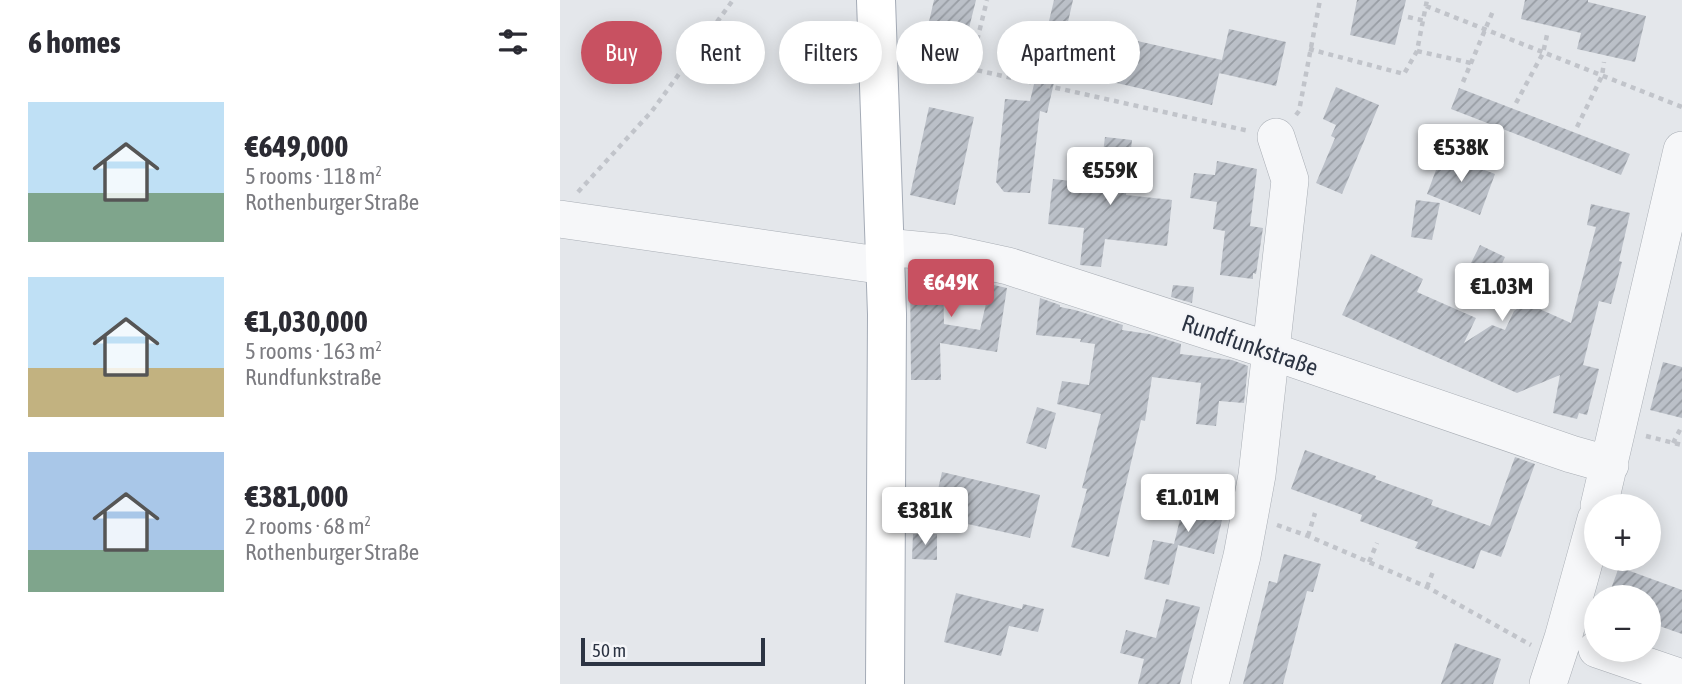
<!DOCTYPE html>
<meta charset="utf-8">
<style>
:root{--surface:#fff;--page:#f7f7f7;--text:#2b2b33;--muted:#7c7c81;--accent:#c85161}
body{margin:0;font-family:"Asap Condensed",sans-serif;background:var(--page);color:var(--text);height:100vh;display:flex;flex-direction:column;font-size:26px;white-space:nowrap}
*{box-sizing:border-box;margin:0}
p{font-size:23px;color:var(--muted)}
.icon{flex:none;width:38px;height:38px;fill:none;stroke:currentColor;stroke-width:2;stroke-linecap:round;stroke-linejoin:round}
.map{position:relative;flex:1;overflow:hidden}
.drawer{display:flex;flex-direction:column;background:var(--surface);width:560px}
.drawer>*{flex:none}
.guide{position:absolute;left:21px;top:21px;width:665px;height:63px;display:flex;gap:14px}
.tools{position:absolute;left:1024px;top:494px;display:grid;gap:14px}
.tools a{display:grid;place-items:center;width:77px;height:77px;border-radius:50%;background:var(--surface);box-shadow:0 4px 18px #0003;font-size:35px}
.scale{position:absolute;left:21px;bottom:18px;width:184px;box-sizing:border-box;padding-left:7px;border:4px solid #2c3443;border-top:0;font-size:19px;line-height:24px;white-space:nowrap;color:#2c3443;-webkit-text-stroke:5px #f4f5f8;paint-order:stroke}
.price{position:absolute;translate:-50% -60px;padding:0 16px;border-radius:7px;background:#fff;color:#222;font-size:23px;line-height:46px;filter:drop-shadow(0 2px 4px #0008)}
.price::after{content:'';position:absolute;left:50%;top:42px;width:21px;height:16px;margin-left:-10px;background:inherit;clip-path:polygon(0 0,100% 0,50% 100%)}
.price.active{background:var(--accent);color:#fff}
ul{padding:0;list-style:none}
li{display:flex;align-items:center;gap:21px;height:175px;padding:0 28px}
li span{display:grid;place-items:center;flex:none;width:196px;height:140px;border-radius:0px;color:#555}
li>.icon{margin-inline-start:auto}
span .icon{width:84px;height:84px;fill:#fffc;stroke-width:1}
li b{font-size:30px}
h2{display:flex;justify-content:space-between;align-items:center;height:84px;padding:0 28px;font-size:30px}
.pill{padding:0 24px;border-radius:32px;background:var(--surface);box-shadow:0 4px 18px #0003;font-size:24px;line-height:63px}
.pill.active{background:var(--accent);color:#fff}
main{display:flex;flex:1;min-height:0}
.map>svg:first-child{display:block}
.building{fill:url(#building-hatch);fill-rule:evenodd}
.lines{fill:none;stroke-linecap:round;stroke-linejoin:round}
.minor-casing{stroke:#a9aeb5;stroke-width:38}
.major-casing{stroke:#a4abb6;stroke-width:40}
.path{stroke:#c1c4ca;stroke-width:4.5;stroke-dasharray:5 5;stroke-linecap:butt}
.minor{stroke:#f6f7f9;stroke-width:37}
.major{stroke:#fff;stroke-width:38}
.labels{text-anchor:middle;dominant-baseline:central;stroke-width:5;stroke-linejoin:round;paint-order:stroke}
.street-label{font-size:24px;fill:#2c3443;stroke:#f4f5f8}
</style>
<main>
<section class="drawer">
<h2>6 homes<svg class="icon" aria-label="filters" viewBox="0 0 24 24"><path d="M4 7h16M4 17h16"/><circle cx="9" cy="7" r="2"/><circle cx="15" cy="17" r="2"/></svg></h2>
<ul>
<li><span style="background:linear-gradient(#bfe0f5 65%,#7fa58c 0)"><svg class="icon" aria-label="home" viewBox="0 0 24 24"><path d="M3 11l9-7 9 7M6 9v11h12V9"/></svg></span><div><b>€649,000</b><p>5 rooms · 118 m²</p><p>Rothenburger Straße</p></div></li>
<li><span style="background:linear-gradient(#bfe0f5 65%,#c2b280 0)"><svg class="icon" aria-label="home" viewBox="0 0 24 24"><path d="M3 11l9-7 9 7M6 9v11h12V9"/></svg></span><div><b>€1,030,000</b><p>5 rooms · 163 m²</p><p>Rundfunkstraße</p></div></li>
<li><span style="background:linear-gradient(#a9c7e8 70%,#7fa58c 0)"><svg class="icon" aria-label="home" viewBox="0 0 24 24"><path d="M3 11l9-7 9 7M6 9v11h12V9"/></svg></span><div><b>€381,000</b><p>2 rooms · 68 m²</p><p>Rothenburger Straße</p></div></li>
</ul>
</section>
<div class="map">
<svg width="1122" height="684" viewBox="0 0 1122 684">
<defs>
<pattern id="building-hatch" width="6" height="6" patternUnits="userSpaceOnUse" patternTransform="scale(1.75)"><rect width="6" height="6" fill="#bbc0c8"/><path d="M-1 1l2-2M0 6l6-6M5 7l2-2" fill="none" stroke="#989da4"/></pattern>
</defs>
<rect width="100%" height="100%" fill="#e4e7eb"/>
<!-- building -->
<path class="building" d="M374 0H416L404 48 365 39Z
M494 0H513L487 113 480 111 470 193 444 192 436 182 445 99 470 101Z
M797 0H846L835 45 790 35Z
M965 0H1028V2L1086 16 1075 62 1017 49 1021 33 961 19Z
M669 29 726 42 716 86 659 73Z
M546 34 662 60 652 105 535 78Z
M776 87 819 105 782 194 756 183 775 138 771 136 776 125 763 119Z
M899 88 1070 154 1061 175 891 109Z
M369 107 414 117 395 205 350 195Z
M545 137 572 140 566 195 612 200 607 246 545 239 541 267 520 265 524 228 488 224 493 179 539 184Z
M882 154 935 174 920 215 867 194Z
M657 161 697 169 690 226 703 228 696 274 693 273V279L660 275 665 231 653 229 657 202 630 198 634 173 655 175Z
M856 200 880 203 872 240 851 237Z
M1031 204 1070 213 1059 261 1062 262 1051 304 1039 301 1023 365 1039 369 1027 415 1019 413 1017 419 993 413 1000 375 957 393 782 315 811 254 863 279 857 292 916 318 904 343 932 325 945 330 954 311 966 303 1011 323 1036 227 1027 225Z
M920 245 945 257 937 275 911 263Z
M350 270 385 274 447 288 437 352 380 343 381 380H351ZM383 275 430 286 420 330 384 324Z
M613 285 634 287 632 303 611 297Z
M480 298 500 305V307L515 310 563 325 562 330 589 334 621 344 620 354 672 360 688 366 684 403 659 401 656 426 636 424 641 383 592 377 585 421 581 420 549 557 511 547 527 489 522 488 541 414 497 404 502 381 529 385 535 344 520 342 521 339 476 335Z
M1103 362 1122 367V418L1090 410Z
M477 407 496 413 486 449 466 443Z
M745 450 816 476 815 479 873 500 871 505 930 526 955 457 975 464 941 557 921 550 914 569 855 548 858 542 800 521 802 515 731 489Z
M382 472 480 495 470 538 372 516Z
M627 490 667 499 654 554 618 545 609 585 584 579 593 540 614 544Z
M353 534H377V560L352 559Z
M724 554 761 564 753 592 747 591 723 684H683L709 581 717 583Z
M1059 567 1122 590V634L1088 622V597H1048Z
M396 593 462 609 463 604 484 609 478 632 449 626 441 656 384 642Z
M606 599 640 607 620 684H578L584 659 560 653 566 630 596 638Z
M895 643 941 659 933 684H881Z"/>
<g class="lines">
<!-- minor casing -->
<g class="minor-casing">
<path id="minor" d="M0 219 325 266
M325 247 388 253 448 266 711 351 1011 454 1050 465
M1039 506 1122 150
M1037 649 1122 678
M650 684 682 556 697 475 730 180 716 137
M988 684 1003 638 1036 519"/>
</g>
<!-- major casing -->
<g class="major-casing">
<path id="major" d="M316 0 327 314 325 684"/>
</g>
<!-- path -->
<path class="path" d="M866 6 1122 107
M848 17 865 21
M749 49 844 74 857 51 867 0
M857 51 911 63
M349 55 689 131
M410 69 427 0
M903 82 933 11
M956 103 983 53 987 35
M736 115 739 111 760 0
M1017 127 1042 76 1044 62
M18 192 92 111 173 0
M1086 436 1122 445
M1113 443 1122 426
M717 525 748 536 867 587 971 645
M748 536 755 513
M809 562 817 543
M867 587 874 569"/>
<!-- minor -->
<use href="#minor" class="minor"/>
<!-- major -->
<use href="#major" class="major"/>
</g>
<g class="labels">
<!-- street labels -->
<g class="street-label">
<text transform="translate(690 345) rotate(19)">Rundfunkstraße</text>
</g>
</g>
</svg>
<div class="tools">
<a>+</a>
<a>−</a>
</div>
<div class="scale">50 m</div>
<b class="price" style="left:901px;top:184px">€538K</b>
<b class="price" style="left:550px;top:207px">€559K</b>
<b class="price active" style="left:391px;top:319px">€649K</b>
<b class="price" style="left:942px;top:323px">€1.03M</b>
<b class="price" style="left:628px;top:534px">€1.01M</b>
<b class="price" style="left:365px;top:547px">€381K</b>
<div class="guide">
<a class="pill active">Buy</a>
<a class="pill">Rent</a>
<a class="pill">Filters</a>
<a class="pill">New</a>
<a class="pill">Apartment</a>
</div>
</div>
</main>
